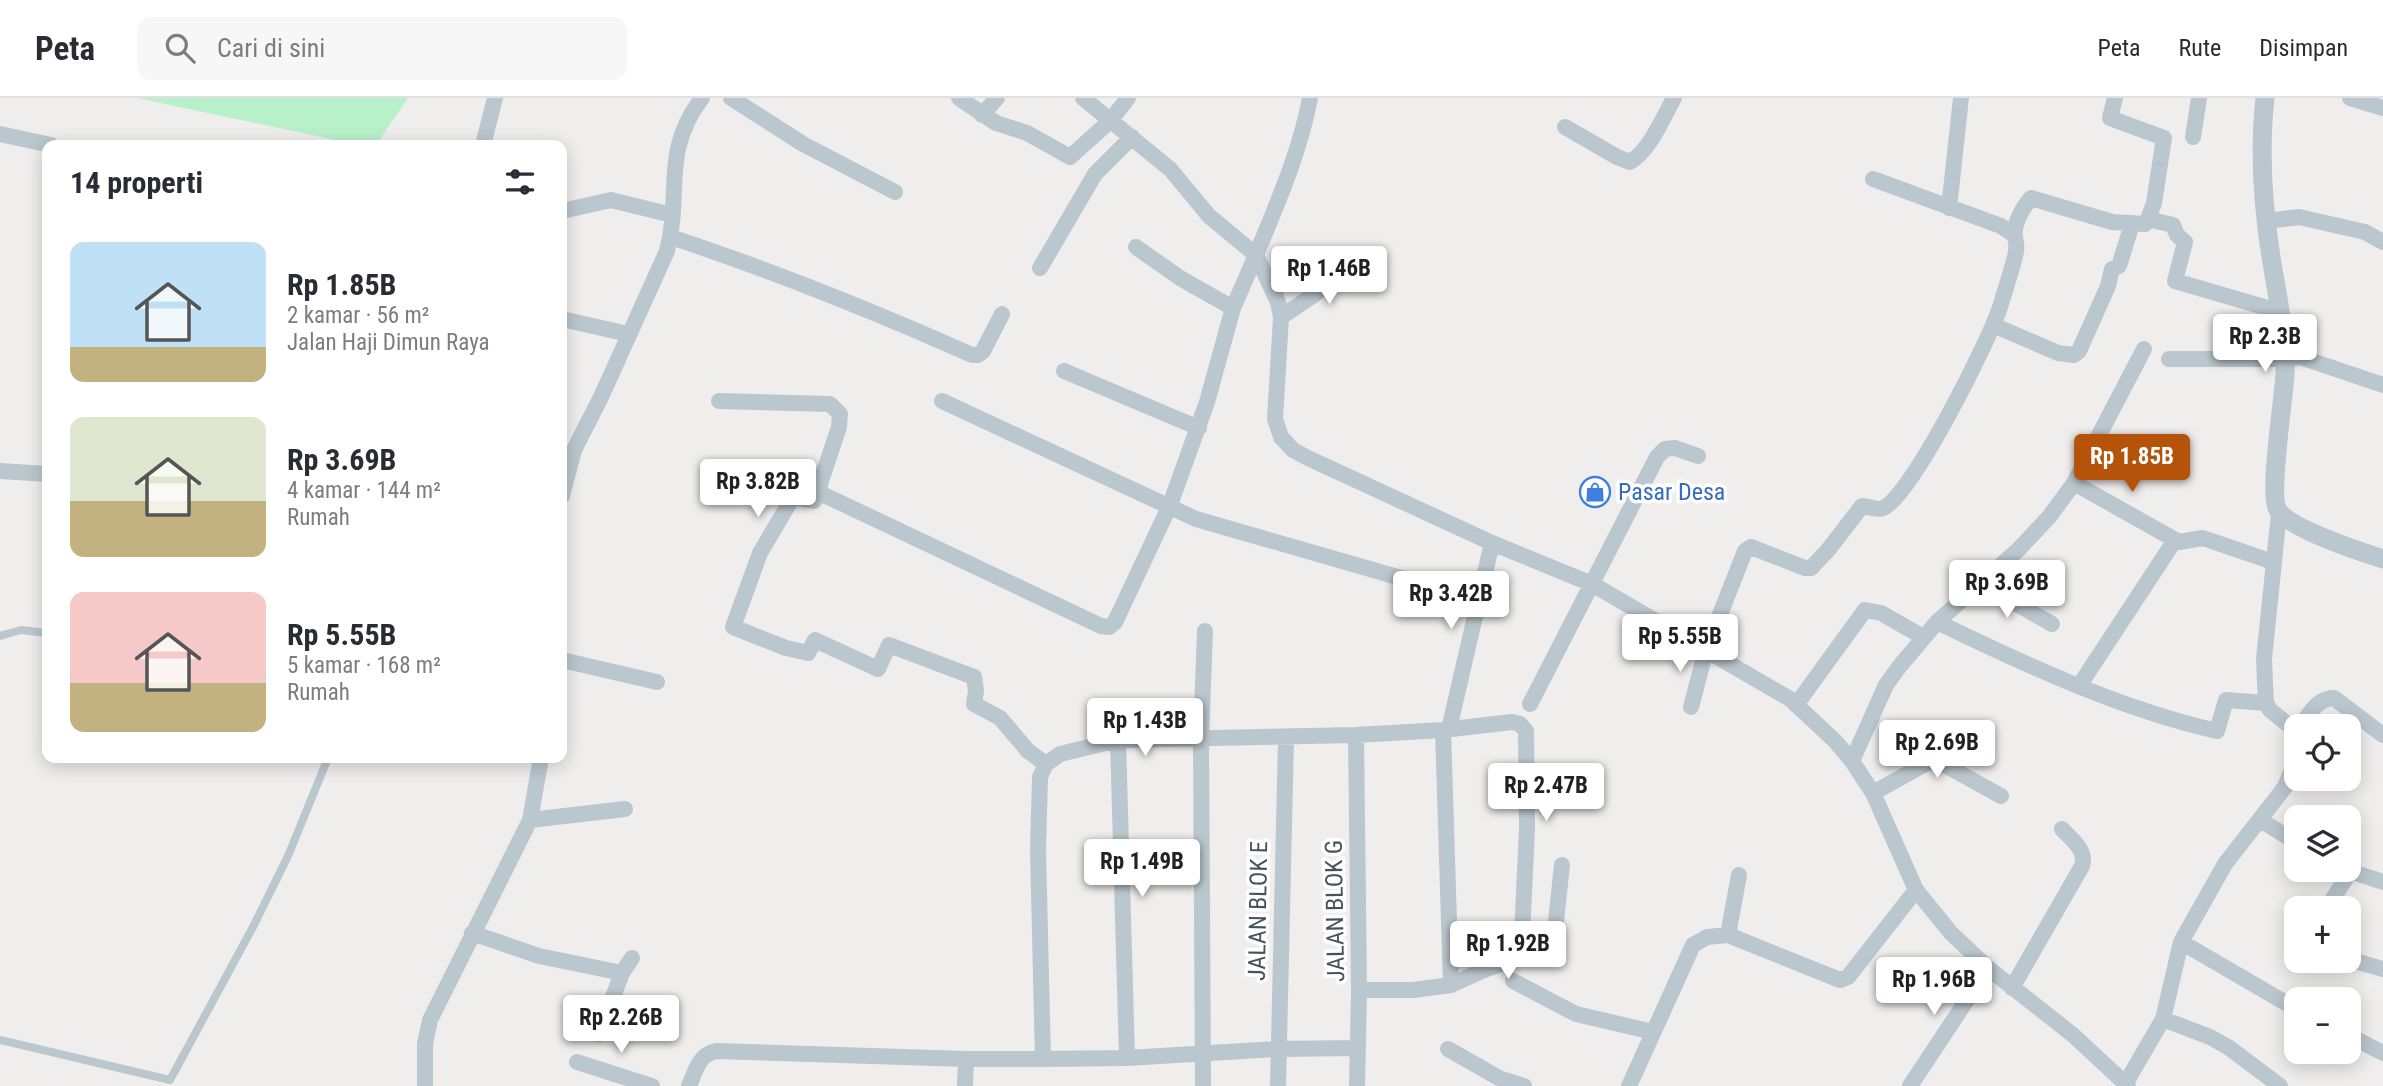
<!DOCTYPE html>
<html lang="id">
<meta charset="utf-8">
<style>
:root{--surface:#fff;--page:#f7f7f7;--text:#2b2b33;--muted:#7c7c81;--line:#e1e1e2;--accent:#b45309}
body{margin:0;font-family:"Roboto Condensed",sans-serif;background:var(--page);color:var(--text);height:100vh;display:flex;flex-direction:column;font-size:26px;white-space:nowrap}
*{box-sizing:border-box;margin:0}
p{font-size:23px;color:var(--muted)}
.icon{flex:none;width:38px;height:38px;fill:none;stroke:currentColor;stroke-width:2;stroke-linecap:round;stroke-linejoin:round}
.map{position:relative;flex:1;overflow:hidden}
.panel{position:absolute;left:42px;top:42px;width:525px;height:623px;display:flex;flex-direction:column;background:var(--surface);border-radius:14px;box-shadow:0 4px 18px #0003}
.panel>*{flex:none}
.controls{position:absolute;left:2284px;top:616px;display:grid;gap:14px}
.controls a{display:grid;place-items:center;width:77px;height:77px;border-radius:14px;background:var(--surface);box-shadow:0 4px 18px #0003;font-size:35px}
.price{position:absolute;translate:-50% -60px;padding:0 16px;border-radius:7px;background:#fff;color:#222;font-size:23px;line-height:46px;filter:drop-shadow(0 2px 4px #0008)}
.price::after{content:'';position:absolute;left:50%;top:42px;width:21px;height:16px;margin-left:-10px;background:inherit;clip-path:polygon(0 0,100% 0,50% 100%)}
.price.selected{background:var(--accent);color:#fff}
ul{padding:0;list-style:none}
li{display:flex;align-items:center;gap:21px;height:175px;padding:0 28px}
li span{display:grid;place-items:center;flex:none;width:196px;height:140px;border-radius:14px;color:#555}
li>.icon{margin-inline-start:auto}
span .icon{width:84px;height:84px;fill:#fffc;stroke-width:1}
li b{font-size:30px}
h2{display:flex;justify-content:space-between;align-items:center;height:84px;padding:0 28px;font-size:30px}
header{display:flex;align-items:center;gap:42px;box-sizing:border-box;height:98px;padding:0 35px;background:var(--surface);border-bottom:2px solid var(--line)}
header strong{font-size:33px}
nav{display:flex;gap:38px;margin-inline-start:auto;font-size:24px}
.search{width:490px;height:63px;background:var(--page);display:flex;align-items:center;gap:18px;box-sizing:border-box;padding:0 24px;border-radius:14px;color:var(--muted);font-size:26px}
.map>svg:first-child{display:block}
.green{fill:#b8f1c9}
.lines{fill:none;stroke-linecap:round;stroke-linejoin:round}
.service{stroke:#bbc7ce;stroke-width:8}
.minor{stroke:#bbc7ce;stroke-width:16}
.tertiary{stroke:#bbc7ce;stroke-width:19}
.labels{text-anchor:middle;dominant-baseline:central;stroke-width:7;stroke-linejoin:round;paint-order:stroke}
.shop-label{font-size:24px;fill:#366cbe;stroke:#fff;text-anchor:start}
.street-label{font-size:24px;fill:#45535c;stroke:#fff}
</style>
<header>
<strong>Peta</strong>
<div class="search"><svg class="icon" aria-label="search" viewBox="0 0 24 24"><circle cx="10" cy="10" r="6"/><path d="M15 15l6 6"/></svg>Cari di sini</div>
<nav><a>Peta</a><a>Rute</a><a>Disimpan</a></nav>
</header>
<div class="map">
<svg width="2383" height="988" viewBox="0 0 2383 988">
<rect width="100%" height="100%" fill="#f0eded"/>
<!-- green -->
<path class="green" d="M137 0H408L376 47H359Z"/>
<g class="lines">
<!-- service -->
<path class="service" d="M0 538 21 532 47 535
M0 942 170 982 253 829 288 758 328 660"/>
<!-- minor -->
<path class="minor" d="M731 0 803 46 895 94
M959 0 996 25 1027 35 1070 59 1110 23 1128 0
M1310 0C1300 54 1277 106 1256 157L1278 204 1281 219 1275 321 1281 339 1293 352 1308 360 1492 445 1592 486 1790 601 1835 643 1852 663 1873 695 1916 792 1951 835 1988 870 2073 937 2128 988
M2115 0 2110 20 2164 40 2154 105 2148 121
M2350 0 2383 10
M982 17 997 0
M1565 29 1617 59 1630 64C1650 52 1663 20 1674 0
M0 36 51 47
M2193 39 2199 0
M483 47 495 0
M1873 81 2001 128 2014 137
M1949 110 1961 0
M562 113 611 102 672 117
M2267 123 2299 119 2365 134 2383 144
M671 139C773 173 873 213 972 257H978L983 253 1002 216
M1136 149 1180 180 1233 210
M1040 170 1095 76 1132 39
M1281 219 1315 196 1352 164
M562 221 628 236
M1993 227 2058 255 2074 257 2079 253 2108 188 2112 171 2119 168 2132 126
M2169 261H2286L2300 259 2383 287
M1064 273 1199 330
M719 303 830 306 840 316 839 329 820 386V393L824 397 1101 528 1109 529 1115 524 1170 407 1207 304 1233 210 1256 157 1209 118 1170 71 1083 0
M942 303 1196 421 1408 482
M0 373 47 376
M2074 385 2179 444 2203 440 2273 464
M820 393 814 403 793 399 760 455 733 529 786 550 808 555 815 542 878 571 889 547 974 579 976 593 974 606 1000 620 1028 653 1046 666
M562 398 574 352 601 299 667 153C682 95 661 54 702 0
M2279 415 2264 561 2266 605 2270 612 2296 633
M1980 485 2052 526
M1937 524C2026 567 2120 611 2217 633L2226 602 2266 605
M562 562 657 584
M2079 588 2175 442
M1530 606 1657 359 1665 351 1675 350 1698 358
M1796 607 1865 512 1881 515 1923 539
M1691 609 1706 552 1745 453 1751 449 1805 470H1811L1828 452 1862 408C1869 408 1877 413 1883 410 1911 399 1991 240 2001 206 2006 189 2012 172 2016 154 2017 148 2016 145 2015 139 2013 126 2023 109 2031 100L2112 124 2145 126 2148 121 2173 127 2177 137 2185 144 2175 183 2281 214
M2300 628C2310 616 2317 600 2334 600L2383 637
M1449 631 1492 445
M1443 632 1451 887
M1356 637 1359 892 1357 988
M1118 642 1127 960
M1852 663 1886 587 1899 569 1937 524 2018 452 2049 419 2074 385 2144 251
M1873 695 1934 661 2001 698
M530 722 625 711
M2260 722 2296 744
M2346 772 2383 784
M2327 810 2350 774
M472 835 539 858 622 875 632 860
M1728 837 1739 777
M2181 844 2296 911
M2348 861 2383 871
M1513 883 1576 916 1653 934
M2012 890 2082 768C2087 752 2072 742 2062 731
M1359 892H1413L1451 887 1484 872 1550 848 1554 842 1562 767
M2163 921 2210 939 2228 949 2280 988
M599 936 622 875
M2348 937 2383 955
M1448 951 1499 980 1524 988
M1043 961 1038 751 1040 679 1046 666 1060 656 1118 642 1356 637 1443 632 1512 624 1520 626 1526 633 1527 731 1521 858
M577 964 652 988
M425 988V946L430 922 530 722 541 660
M689 988C696 972 698 957 716 953L966 961H1043L1127 960 1278 951 1357 950
M965 988 966 961
M1203 988 1201 640 1205 533
M1278 988 1286 640
M1629 988 1693 847 1707 839 1728 837 1840 882 1848 879 1916 792
M1910 988 1988 870
M2124 988 2163 921 2181 844 2225 766 2285 689 2296 661"/>
<!-- tertiary -->
<path class="tertiary" d="M2265 0C2259 54 2263 111 2272 165 2278 202 2286 237 2285 275 2284 301 2268 397 2278 412 2288 430 2361 454 2383 461"/>
</g>
<!-- icons -->
<defs>
<g id="shop-ring" transform="scale(1.575)"><circle r="9.5" fill="#fff" stroke="#3f7fe0" stroke-width="1.5"/><path d="M-5-2.5h2.3a2.7 3.5 0 0 1 5.4 0H5L5.5 6h-11ZM-1.5-2.5h3a1.5 2.3 0 0 0-3 0Z" fill="#3f7fe0"/></g>
</defs>
<g fill-rule="evenodd">
<use href="#shop-ring" x="1595" y="394"/>
</g>
<g class="labels">
<!-- shop labels -->
<g class="shop-label">
<text x="1618" y="394">Pasar Desa</text>
</g>
<!-- street labels -->
<g class="street-label">
<text transform="translate(1258 813) rotate(-89)">JALAN BLOK E</text>
<text transform="translate(1335 813) rotate(-91)">JALAN BLOK G</text>
</g>
</g>
</svg>
<div class="controls">
<a><svg class="icon" aria-label="locate" viewBox="0 0 24 24"><circle cx="12" cy="12" r="6"/><path d="M12 2v4M12 18v4M2 12h4M18 12h4"/></svg></a>
<a><svg class="icon" aria-label="layers" viewBox="0 0 24 24"><path d="M12 4l9 5-9 5-9-5zM3 14l9 5 9-5"/></svg></a>
<a>+</a>
<a>−</a>
</div>
<b class="price" style="left:1329px;top:208px">Rp 1.46B</b>
<b class="price" style="left:2265px;top:276px">Rp 2.3B</b>
<b class="price selected" style="left:2132px;top:396px">Rp 1.85B</b>
<b class="price" style="left:758px;top:421px">Rp 3.82B</b>
<b class="price" style="left:2007px;top:522px">Rp 3.69B</b>
<b class="price" style="left:1451px;top:533px">Rp 3.42B</b>
<b class="price" style="left:1680px;top:576px">Rp 5.55B</b>
<b class="price" style="left:1145px;top:660px">Rp 1.43B</b>
<b class="price" style="left:1937px;top:682px">Rp 2.69B</b>
<b class="price" style="left:1546px;top:725px">Rp 2.47B</b>
<b class="price" style="left:1142px;top:801px">Rp 1.49B</b>
<b class="price" style="left:1508px;top:883px">Rp 1.92B</b>
<b class="price" style="left:1934px;top:919px">Rp 1.96B</b>
<b class="price" style="left:621px;top:957px">Rp 2.26B</b>
<section class="panel">
<h2>14 properti<svg class="icon" aria-label="filters" viewBox="0 0 24 24"><path d="M4 7h16M4 17h16"/><circle cx="9" cy="7" r="2"/><circle cx="15" cy="17" r="2"/></svg></h2>
<ul>
<li><span style="background:linear-gradient(#bfe0f5 75%,#c2b280 0)"><svg class="icon" aria-label="home" viewBox="0 0 24 24"><path d="M3 11l9-7 9 7M6 9v11h12V9"/></svg></span><div><b>Rp 1.85B</b><p>2 kamar · 56 m²</p><p>Jalan Haji Dimun Raya</p></div></li>
<li><span style="background:linear-gradient(#dfe7d0 60%,#c2b280 0)"><svg class="icon" aria-label="home" viewBox="0 0 24 24"><path d="M3 11l9-7 9 7M6 9v11h12V9"/></svg></span><div><b>Rp 3.69B</b><p>4 kamar · 144 m²</p><p>Rumah</p></div></li>
<li><span style="background:linear-gradient(#f6c9c9 65%,#c2b280 0)"><svg class="icon" aria-label="home" viewBox="0 0 24 24"><path d="M3 11l9-7 9 7M6 9v11h12V9"/></svg></span><div><b>Rp 5.55B</b><p>5 kamar · 168 m²</p><p>Rumah</p></div></li>
</ul>
</section>
</div>
